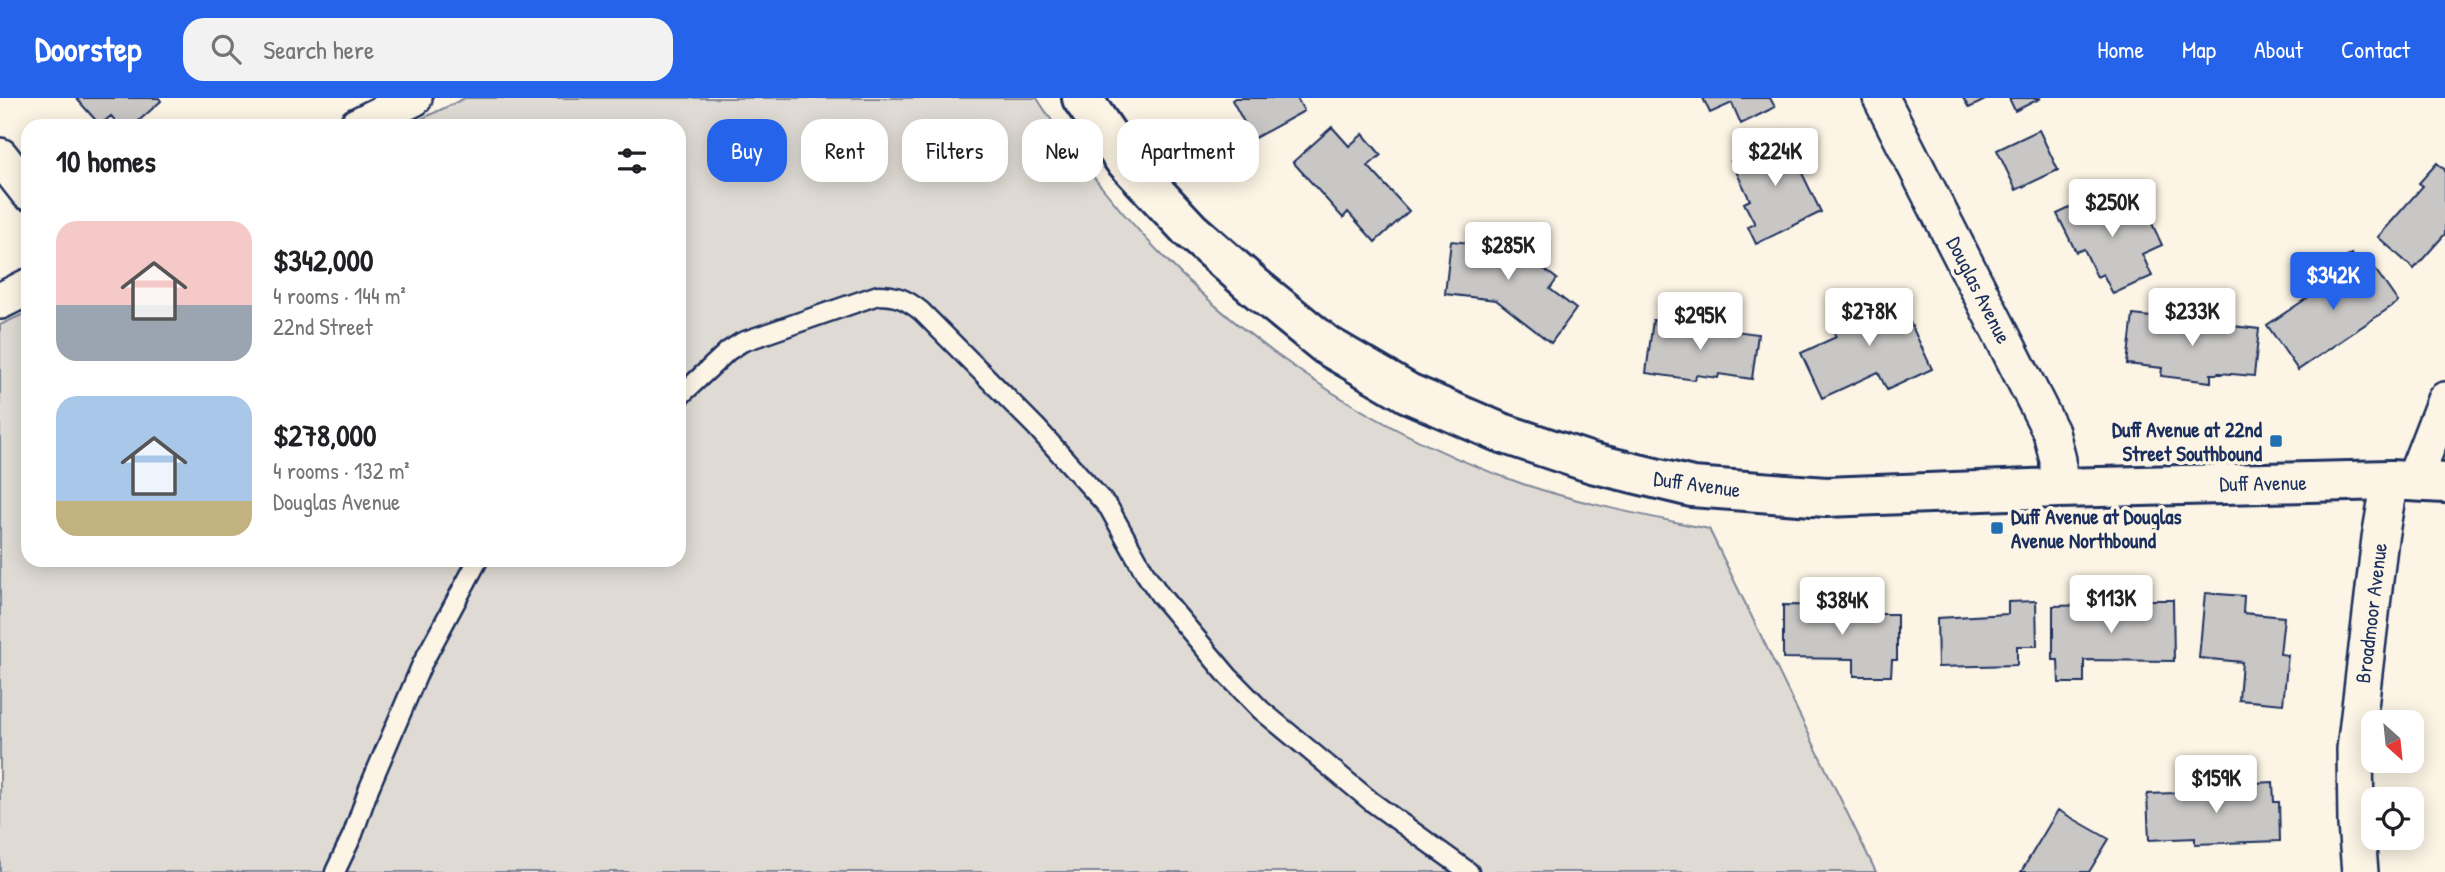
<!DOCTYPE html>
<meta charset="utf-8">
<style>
:root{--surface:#fff;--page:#f2f2f2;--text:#202124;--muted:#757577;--accent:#2563eb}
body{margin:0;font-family:"Patrick Hand",sans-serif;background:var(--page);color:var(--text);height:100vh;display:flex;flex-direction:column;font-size:26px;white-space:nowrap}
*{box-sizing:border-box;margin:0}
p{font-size:23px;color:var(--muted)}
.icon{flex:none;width:38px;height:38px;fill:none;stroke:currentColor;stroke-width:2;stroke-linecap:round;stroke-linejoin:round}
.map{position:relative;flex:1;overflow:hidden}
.sheet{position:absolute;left:21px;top:21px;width:665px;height:448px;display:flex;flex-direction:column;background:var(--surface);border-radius:21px;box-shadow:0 4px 18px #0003}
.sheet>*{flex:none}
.hud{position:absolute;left:707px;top:21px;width:665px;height:63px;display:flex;gap:14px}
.needle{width:46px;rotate:153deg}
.controls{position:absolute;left:2361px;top:612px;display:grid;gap:14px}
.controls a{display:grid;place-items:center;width:63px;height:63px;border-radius:14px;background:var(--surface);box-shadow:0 4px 18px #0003;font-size:35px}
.price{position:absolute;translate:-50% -60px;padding:0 16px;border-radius:7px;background:#fff;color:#222;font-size:23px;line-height:46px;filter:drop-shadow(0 2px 4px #0008)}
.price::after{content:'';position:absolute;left:50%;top:42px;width:21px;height:16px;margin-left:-10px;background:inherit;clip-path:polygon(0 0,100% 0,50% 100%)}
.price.on{background:var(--accent);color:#fff}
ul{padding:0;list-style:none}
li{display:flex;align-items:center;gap:21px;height:175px;padding:0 35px}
li span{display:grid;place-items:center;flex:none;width:196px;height:140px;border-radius:21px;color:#555}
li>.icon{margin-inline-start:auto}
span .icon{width:84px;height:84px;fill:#fffc;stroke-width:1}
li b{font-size:30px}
h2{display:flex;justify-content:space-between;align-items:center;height:84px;padding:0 35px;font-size:30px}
.chip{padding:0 24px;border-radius:21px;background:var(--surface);box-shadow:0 4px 18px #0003;font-size:24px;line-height:63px}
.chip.on{background:var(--accent);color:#fff}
header{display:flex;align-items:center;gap:42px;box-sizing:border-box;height:98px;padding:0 35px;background:var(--accent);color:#fff}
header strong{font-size:33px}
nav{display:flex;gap:38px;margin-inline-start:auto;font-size:24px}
.search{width:490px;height:63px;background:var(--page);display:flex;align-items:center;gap:18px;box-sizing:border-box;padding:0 24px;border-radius:21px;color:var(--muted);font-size:26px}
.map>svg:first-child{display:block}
.green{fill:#dfdbd4;stroke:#7d8599;stroke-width:2}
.building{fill:#c8c7c6;stroke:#1b2f5e;stroke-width:2}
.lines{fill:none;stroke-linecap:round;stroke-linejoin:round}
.service-casing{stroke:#1b2f5e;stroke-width:23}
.minor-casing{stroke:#1b2f5e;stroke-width:40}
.secondary-casing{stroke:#1b2f5e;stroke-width:44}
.service{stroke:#fcf5e5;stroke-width:18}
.minor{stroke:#fcf5e5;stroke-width:35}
.secondary{stroke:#fcf5e5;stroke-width:38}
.poi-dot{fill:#1f6fb2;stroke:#fcf5e5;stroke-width:2.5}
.labels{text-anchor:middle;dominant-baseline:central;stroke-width:7;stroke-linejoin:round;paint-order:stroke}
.street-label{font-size:21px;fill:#1b2f5e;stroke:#fcf5e5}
.poi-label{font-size:21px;font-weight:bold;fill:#1b2f5e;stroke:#fcf5e5;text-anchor:end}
</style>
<header>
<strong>Doorstep</strong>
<div class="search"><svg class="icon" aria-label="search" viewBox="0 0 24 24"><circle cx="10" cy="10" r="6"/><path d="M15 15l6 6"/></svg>Search here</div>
<nav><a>Home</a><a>Map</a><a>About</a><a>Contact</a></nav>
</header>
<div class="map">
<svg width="2445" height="774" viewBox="0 0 2445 774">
<rect width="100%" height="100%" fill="#fcf5e5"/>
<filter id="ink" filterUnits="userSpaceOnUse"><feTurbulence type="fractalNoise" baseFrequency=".0143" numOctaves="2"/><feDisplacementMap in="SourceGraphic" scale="14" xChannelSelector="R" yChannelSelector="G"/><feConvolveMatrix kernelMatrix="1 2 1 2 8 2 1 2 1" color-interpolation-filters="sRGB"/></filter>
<g filter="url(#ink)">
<!-- green -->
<path class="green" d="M465 0H1037C1049 20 1063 38 1077 57 1187 208 1346 325 1523 386 1583 406 1647 418 1709 431L1876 774H0V227L28 214V462H679V28H407Z"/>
<!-- building -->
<path class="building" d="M76 0H159L161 3 133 28H120L111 18 100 27Z
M1235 0H1297L1304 13 1253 41 1232 2Z
M1703 0H1770L1775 9 1741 26 1732 5 1710 15Z
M1963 0H1989L1969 10Z
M2009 0H2041L2015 13Z
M1332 29 1349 48 1363 36 1381 57 1368 68 1409 113 1375 144 1348 114 1343 120 1293 64Z
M1785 32 1802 65 1798 67 1821 114 1756 146 1748 129 1755 126 1744 105 1750 102 1731 63 1775 42 1774 38Z
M2039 32 2058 72 2016 92 1997 52Z
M2437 65 2445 72V136L2414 171 2378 139 2423 88 2419 85Z
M2108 92 2120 117 2143 106 2162 147 2142 156 2152 178 2113 196 2103 176 2097 179 2084 151 2076 154 2057 116Z
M1492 133 1520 136 1518 151 1557 181 1550 191 1576 211 1551 245 1496 202 1445 196 1451 143 1490 147Z
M2352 156 2361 170 2370 164 2398 204 2298 272 2267 227 2334 182 2327 172Z
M1892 192 1899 206 1901 205 1932 271 1887 292 1878 274 1822 300 1801 255 1836 239 1831 229 1853 218 1850 211Z
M2133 217 2259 231 2254 278 2219 275 2220 276H2211V284L2161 278 2162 270 2127 266Z
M1653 222 1758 236 1752 281 1719 276 1718 280 1696 277 1695 282 1646 275Z
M2205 495 2244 498 2243 515 2284 519 2280 556 2288 557 2283 606 2239 602 2242 564 2199 560Z
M2137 502H2173L2174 563 2084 562V585H2059L2058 562H2053V508L2137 506Z
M2036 503 2037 548H2017V567L1938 569 1937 520 2008 516V504Z
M1783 507 1863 508V516H1897V562H1892L1891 578H1854V561L1783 560Z
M2273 684 2274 704H2279L2280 743 2195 746V740L2149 742 2147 696 2235 693 2234 686Z
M2058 712 2109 741 2089 774H2021Z"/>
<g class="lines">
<!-- service casing -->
<g class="service-casing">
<path id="service" d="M679 299 728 253 742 244 878 197C896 197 906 201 921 213L1036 329 1109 410 1145 475 1160 497 1228 578 1261 612 1372 704 1469 774
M335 774 353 736 369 690 422 566 478 462"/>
</g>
<!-- minor casing -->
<g class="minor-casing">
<path id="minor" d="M1881 0 2051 334 2058 362V390
M357 28 414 0
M0 58 28 94
M0 203 28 189
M2414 382 2445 302
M2360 774 2356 726 2355 651 2380 440 2390 382"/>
</g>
<!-- secondary casing -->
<g class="secondary-casing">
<path id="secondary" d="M1082 0 1123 60 1190 132 1255 189 1326 247 1408 295 1499 334 1592 365 1692 389 1826 399 2058 390 2390 382 2445 385"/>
</g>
<!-- service -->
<use href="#service" class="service"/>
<!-- minor -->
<use href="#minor" class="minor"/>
<!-- secondary -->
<use href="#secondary" class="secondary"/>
</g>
</g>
<!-- markers -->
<g class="poi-dot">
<rect x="2269" y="336" width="14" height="14" rx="3.5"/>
<rect x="1990" y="423" width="14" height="14" rx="3.5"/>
</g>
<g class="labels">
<!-- street labels -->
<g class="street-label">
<text transform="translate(1979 192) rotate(63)">Douglas Avenue</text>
<text transform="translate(2263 385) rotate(-1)">Duff Avenue</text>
<text transform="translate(1697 386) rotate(8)">Duff Avenue</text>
<text transform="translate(2371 515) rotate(-83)">Broadmoor Avenue</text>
</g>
<!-- poi labels -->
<g class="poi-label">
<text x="2262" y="331">Duff Avenue at 22nd<tspan x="2262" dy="24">Street Southbound</tspan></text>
<text x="2011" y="418" text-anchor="start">Duff Avenue at Douglas<tspan x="2011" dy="24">Avenue Northbound</tspan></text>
</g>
</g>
</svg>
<div class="controls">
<a><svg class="needle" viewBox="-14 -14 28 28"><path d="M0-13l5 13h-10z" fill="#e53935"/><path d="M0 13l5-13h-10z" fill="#757577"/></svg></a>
<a><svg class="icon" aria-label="locate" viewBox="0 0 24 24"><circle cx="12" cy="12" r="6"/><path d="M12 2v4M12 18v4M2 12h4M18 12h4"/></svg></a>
</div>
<b class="price" style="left:1775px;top:90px">$224K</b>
<b class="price" style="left:2112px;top:141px">$250K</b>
<b class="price" style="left:1508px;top:184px">$285K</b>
<b class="price on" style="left:2333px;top:214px">$342K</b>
<b class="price" style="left:1869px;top:250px">$278K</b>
<b class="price" style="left:2192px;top:250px">$233K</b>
<b class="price" style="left:1700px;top:254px">$295K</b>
<b class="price" style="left:2111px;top:537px">$113K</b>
<b class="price" style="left:1842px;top:539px">$384K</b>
<b class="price" style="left:2216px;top:717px">$159K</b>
<div class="hud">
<a class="chip on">Buy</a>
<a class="chip">Rent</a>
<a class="chip">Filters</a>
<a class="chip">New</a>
<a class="chip">Apartment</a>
</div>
<section class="sheet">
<h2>10 homes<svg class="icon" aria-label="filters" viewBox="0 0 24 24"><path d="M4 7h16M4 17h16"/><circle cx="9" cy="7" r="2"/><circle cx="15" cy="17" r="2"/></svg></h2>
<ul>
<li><span style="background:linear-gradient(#f6c9c9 60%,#9aa5b1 0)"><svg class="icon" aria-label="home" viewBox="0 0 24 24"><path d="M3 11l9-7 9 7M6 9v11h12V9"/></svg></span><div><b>$342,000</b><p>4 rooms · 144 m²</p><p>22nd Street</p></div></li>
<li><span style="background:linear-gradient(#a9c7e8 75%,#c2b280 0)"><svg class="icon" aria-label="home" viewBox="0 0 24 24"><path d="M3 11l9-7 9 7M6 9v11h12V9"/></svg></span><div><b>$278,000</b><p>4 rooms · 132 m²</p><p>Douglas Avenue</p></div></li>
</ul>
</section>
</div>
